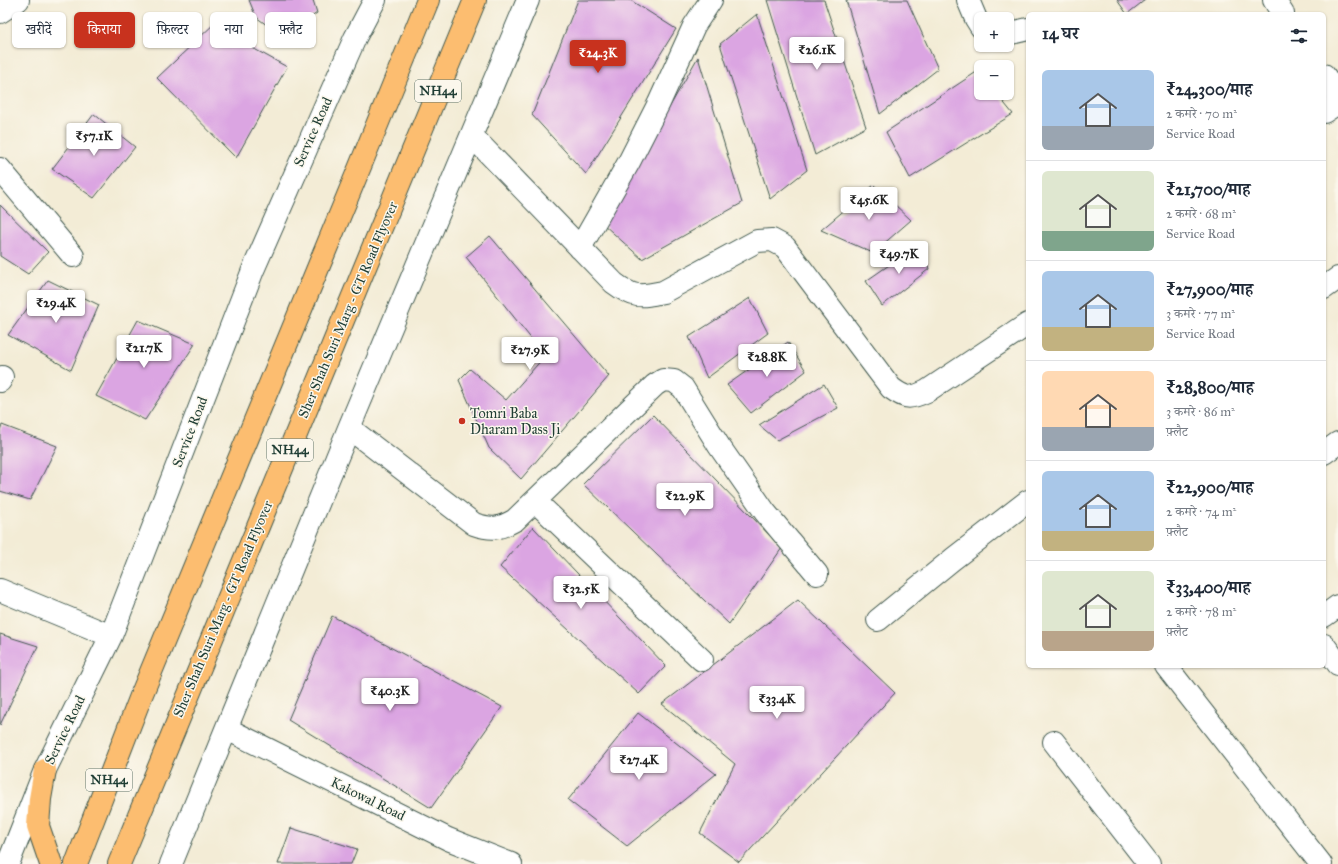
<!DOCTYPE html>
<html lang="hi">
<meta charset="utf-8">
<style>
:root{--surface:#fff;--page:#f6f6f7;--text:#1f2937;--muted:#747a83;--line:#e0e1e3;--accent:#c8321e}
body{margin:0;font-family:"IM FELL Great Primer","Noto Serif Devanagari",serif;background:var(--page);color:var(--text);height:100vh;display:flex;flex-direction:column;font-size:15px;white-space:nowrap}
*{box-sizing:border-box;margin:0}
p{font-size:13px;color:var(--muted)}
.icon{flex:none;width:22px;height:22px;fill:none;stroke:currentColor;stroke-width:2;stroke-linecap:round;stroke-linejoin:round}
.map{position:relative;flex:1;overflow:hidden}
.drawer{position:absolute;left:1026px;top:12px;width:300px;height:656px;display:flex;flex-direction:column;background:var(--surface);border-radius:6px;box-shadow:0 1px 3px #0004}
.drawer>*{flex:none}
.banner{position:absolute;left:12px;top:12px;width:380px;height:36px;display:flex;gap:8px}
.tools{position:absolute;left:974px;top:12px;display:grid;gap:8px}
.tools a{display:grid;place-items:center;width:40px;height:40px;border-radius:6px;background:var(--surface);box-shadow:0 1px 3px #0004;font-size:20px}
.price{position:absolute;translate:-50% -34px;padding:0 9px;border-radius:4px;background:#fff;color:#222;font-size:13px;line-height:26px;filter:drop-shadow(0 1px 2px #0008)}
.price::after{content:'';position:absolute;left:50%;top:24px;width:12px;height:9px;margin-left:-6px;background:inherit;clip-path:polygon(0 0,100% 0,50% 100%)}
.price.on{background:var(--accent);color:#fff}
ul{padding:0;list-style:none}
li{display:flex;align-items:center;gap:12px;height:100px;padding:0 16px}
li+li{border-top:1px solid var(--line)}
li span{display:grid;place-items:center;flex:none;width:112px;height:80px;border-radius:6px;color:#555}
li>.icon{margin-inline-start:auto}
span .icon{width:48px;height:48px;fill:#fffc;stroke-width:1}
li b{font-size:17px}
h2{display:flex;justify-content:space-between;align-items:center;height:48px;padding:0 16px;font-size:17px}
.pill{padding:0 14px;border-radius:6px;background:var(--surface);box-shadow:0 1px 3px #0004;font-size:14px;line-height:36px}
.pill.on{background:var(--accent);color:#fff}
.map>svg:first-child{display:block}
.building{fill:#dba5e2}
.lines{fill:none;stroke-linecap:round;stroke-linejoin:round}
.minor-casing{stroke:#3f574c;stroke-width:24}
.highway-casing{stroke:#3f574c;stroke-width:24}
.minor{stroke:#fff;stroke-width:22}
.highway{stroke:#fcbd6f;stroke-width:22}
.poi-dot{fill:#c8321e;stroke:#fbf7ec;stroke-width:1.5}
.labels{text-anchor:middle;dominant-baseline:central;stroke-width:3;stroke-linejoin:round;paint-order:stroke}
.shield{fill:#fbf7ec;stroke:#61756b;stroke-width:1}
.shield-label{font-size:13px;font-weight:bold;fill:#1f3d34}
.street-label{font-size:14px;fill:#1f3d34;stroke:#fbf7ec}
.poi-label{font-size:14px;fill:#1f3d34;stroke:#fbf7ec;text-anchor:start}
</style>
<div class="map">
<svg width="1338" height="864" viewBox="0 0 1338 864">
<rect width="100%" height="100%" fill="#fbf7ec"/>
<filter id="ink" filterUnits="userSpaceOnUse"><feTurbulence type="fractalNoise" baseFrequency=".025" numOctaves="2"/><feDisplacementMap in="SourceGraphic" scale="8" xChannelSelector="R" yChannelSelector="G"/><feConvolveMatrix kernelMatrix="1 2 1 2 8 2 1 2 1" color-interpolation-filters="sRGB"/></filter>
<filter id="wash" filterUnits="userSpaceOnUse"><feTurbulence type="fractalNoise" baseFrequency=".012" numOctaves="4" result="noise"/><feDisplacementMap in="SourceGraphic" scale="16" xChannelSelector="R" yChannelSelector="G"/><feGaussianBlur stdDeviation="0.9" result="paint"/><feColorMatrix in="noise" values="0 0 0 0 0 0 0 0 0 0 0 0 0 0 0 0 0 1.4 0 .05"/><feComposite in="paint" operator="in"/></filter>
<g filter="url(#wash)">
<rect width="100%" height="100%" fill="#f3ecd6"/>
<g id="blocks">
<!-- building -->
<path class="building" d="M249 0H313L317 13 283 37 256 17Z
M578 0H630L676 29 586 174 532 115Z
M767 0H824L866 127 815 155Z
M846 0H907L938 69 880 114Z
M1117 0H1145L1127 14Z
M757 14 807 170 770 199 720 44Z
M217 21 218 29 287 67 236 158 157 78Z
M698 57 742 203 642 259 603 224Z
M978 71 981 74V93H996L1013 114 910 178 886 132Z
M94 114 135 147 94 198 52 169Z
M874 185 911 220 873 253 821 230Z
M0 205 48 252 28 274 0 256Z
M490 236 609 376 521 479 489 448 459 380 470 369 506 400 545 356 466 257Z
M921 243 929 269 882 306 866 281Z
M48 280 99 305 71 370 8 335Z
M750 298 768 333 707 378 689 337Z
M138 320 195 344 145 420 96 396Z
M788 342 806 371 751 413 727 385Z
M824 384 838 408 777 440 759 425Z
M653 415 782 548 729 624 583 484Z
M2 425 57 446 30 500 0 491V430Z
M533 527 666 666 639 694 500 567Z
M798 600 895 693 739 862 700 833 735 764 662 704Z
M332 616 502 707 431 808 288 720Z
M0 634 38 646 0 725Z
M638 713 716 774 627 846 568 800Z
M291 828 357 849 351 864H278Z"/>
</g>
</g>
<g filter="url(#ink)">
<use href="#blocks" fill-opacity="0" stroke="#3f574c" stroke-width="1"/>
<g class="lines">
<!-- minor casing -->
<g class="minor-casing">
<path id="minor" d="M968 0 976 19 981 27
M1274 0 1283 14
M0 12 18 0
M1007 34 1028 29
M1324 75 1338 96
M1324 112 1338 103
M472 136 614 283C634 298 639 297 663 292L757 241 772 240 785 247 891 388C906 399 910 399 927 391L1028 324
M0 169 73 256
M580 248 629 162 659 103 694 26 711 0
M1324 288 1338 278
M0 381 2 377
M349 428 474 524C492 530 499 529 515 520L655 385 663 380 674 381 683 388 719 446 765 512 817 574
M1324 453 1338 443
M535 501 702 660
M0 590 111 636
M1324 616 1338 606
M878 620 953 559 1028 501
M1324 645 1338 664
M1166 666 1321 864
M227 729 448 839 511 864
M1054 742 1149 864
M8 864 45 770 111 636 253 270 355 38 375 0
M171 864 349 428 528 0"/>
</g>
<!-- highway casing -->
<g class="highway-casing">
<path id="highway" d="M45 770 40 799 38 826 51 864
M76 864 141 696 361 164 428 0
M119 864 475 0"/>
</g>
<!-- minor -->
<use href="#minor" class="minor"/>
<!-- highway -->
<use href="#highway" class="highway"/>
</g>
</g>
<!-- markers -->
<circle class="poi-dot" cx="462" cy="421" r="4"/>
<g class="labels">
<!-- shield labels -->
<g class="shield">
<rect x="415" y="80" width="46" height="22" rx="3"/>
<rect x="267" y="439" width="46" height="22" rx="3"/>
<rect x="86" y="769" width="46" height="22" rx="3"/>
</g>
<g class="shield-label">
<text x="438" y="91">NH44</text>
<text x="290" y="450">NH44</text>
<text x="109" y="780">NH44</text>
</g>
<!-- street labels -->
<g class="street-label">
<text transform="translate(313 132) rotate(-66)">Service Road</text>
<text transform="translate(348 310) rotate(-67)">Sher Shah Suri Marg - GT Road Flyover</text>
<text transform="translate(190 432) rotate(-69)">Service Road</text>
<text transform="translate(223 609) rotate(-67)">Sher Shah Suri Marg - GT Road Flyover</text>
<text transform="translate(65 730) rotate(-64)">Service Road</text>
<text transform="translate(368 799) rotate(26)">Kakowal Road</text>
</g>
<!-- poi labels -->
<g class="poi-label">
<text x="470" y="413">Tomri Baba<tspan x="470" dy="16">Dharam Dass Ji</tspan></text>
</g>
</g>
</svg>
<div class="tools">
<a>+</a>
<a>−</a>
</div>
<b class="price" style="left:817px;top:71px">₹26.1K</b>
<b class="price on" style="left:598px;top:74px">₹24.3K</b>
<b class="price" style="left:94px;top:157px">₹57.1K</b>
<b class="price" style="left:869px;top:221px">₹45.6K</b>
<b class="price" style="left:899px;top:275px">₹49.7K</b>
<b class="price" style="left:56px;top:324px">₹29.4K</b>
<b class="price" style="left:144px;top:369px">₹21.7K</b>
<b class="price" style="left:530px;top:371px">₹27.9K</b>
<b class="price" style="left:767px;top:378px">₹28.8K</b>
<b class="price" style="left:685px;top:517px">₹22.9K</b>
<b class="price" style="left:581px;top:610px">₹32.5K</b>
<b class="price" style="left:390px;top:712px">₹40.3K</b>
<b class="price" style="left:777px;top:720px">₹33.4K</b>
<b class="price" style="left:639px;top:781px">₹27.4K</b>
<div class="banner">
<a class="pill">खरीदें</a>
<a class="pill on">किराया</a>
<a class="pill">फ़िल्टर</a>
<a class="pill">नया</a>
<a class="pill">फ़्लैट</a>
</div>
<section class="drawer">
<h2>14 घर<svg class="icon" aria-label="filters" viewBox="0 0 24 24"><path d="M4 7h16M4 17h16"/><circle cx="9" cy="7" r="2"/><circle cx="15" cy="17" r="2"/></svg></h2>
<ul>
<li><span style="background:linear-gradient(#a9c7e8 70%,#9aa5b1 0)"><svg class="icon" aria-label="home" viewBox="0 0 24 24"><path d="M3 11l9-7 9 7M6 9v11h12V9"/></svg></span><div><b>₹24,300/माह</b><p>2 कमरे · 70 m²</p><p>Service Road</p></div></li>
<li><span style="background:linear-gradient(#dfe7d0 75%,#7fa58c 0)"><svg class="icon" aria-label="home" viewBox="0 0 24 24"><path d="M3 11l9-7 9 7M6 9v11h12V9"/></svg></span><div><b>₹21,700/माह</b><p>2 कमरे · 68 m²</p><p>Service Road</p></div></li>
<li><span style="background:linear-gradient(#a9c7e8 70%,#c2b280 0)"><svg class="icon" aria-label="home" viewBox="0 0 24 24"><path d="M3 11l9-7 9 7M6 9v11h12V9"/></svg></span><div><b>₹27,900/माह</b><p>3 कमरे · 77 m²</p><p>Service Road</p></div></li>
<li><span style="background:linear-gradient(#ffd9b3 70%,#9aa5b1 0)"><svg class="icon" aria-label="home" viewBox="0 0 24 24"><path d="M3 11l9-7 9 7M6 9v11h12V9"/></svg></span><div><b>₹28,800/माह</b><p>3 कमरे · 86 m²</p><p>फ़्लैट</p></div></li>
<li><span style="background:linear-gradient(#a9c7e8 75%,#c2b280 0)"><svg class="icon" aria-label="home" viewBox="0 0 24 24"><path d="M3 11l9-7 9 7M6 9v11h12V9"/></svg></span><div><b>₹22,900/माह</b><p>2 कमरे · 74 m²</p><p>फ़्लैट</p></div></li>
<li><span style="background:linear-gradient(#dfe7d0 75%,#b9a48a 0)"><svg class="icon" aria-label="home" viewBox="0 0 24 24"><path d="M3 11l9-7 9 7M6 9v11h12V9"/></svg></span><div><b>₹33,400/माह</b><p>2 कमरे · 78 m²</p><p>फ़्लैट</p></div></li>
</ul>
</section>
</div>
